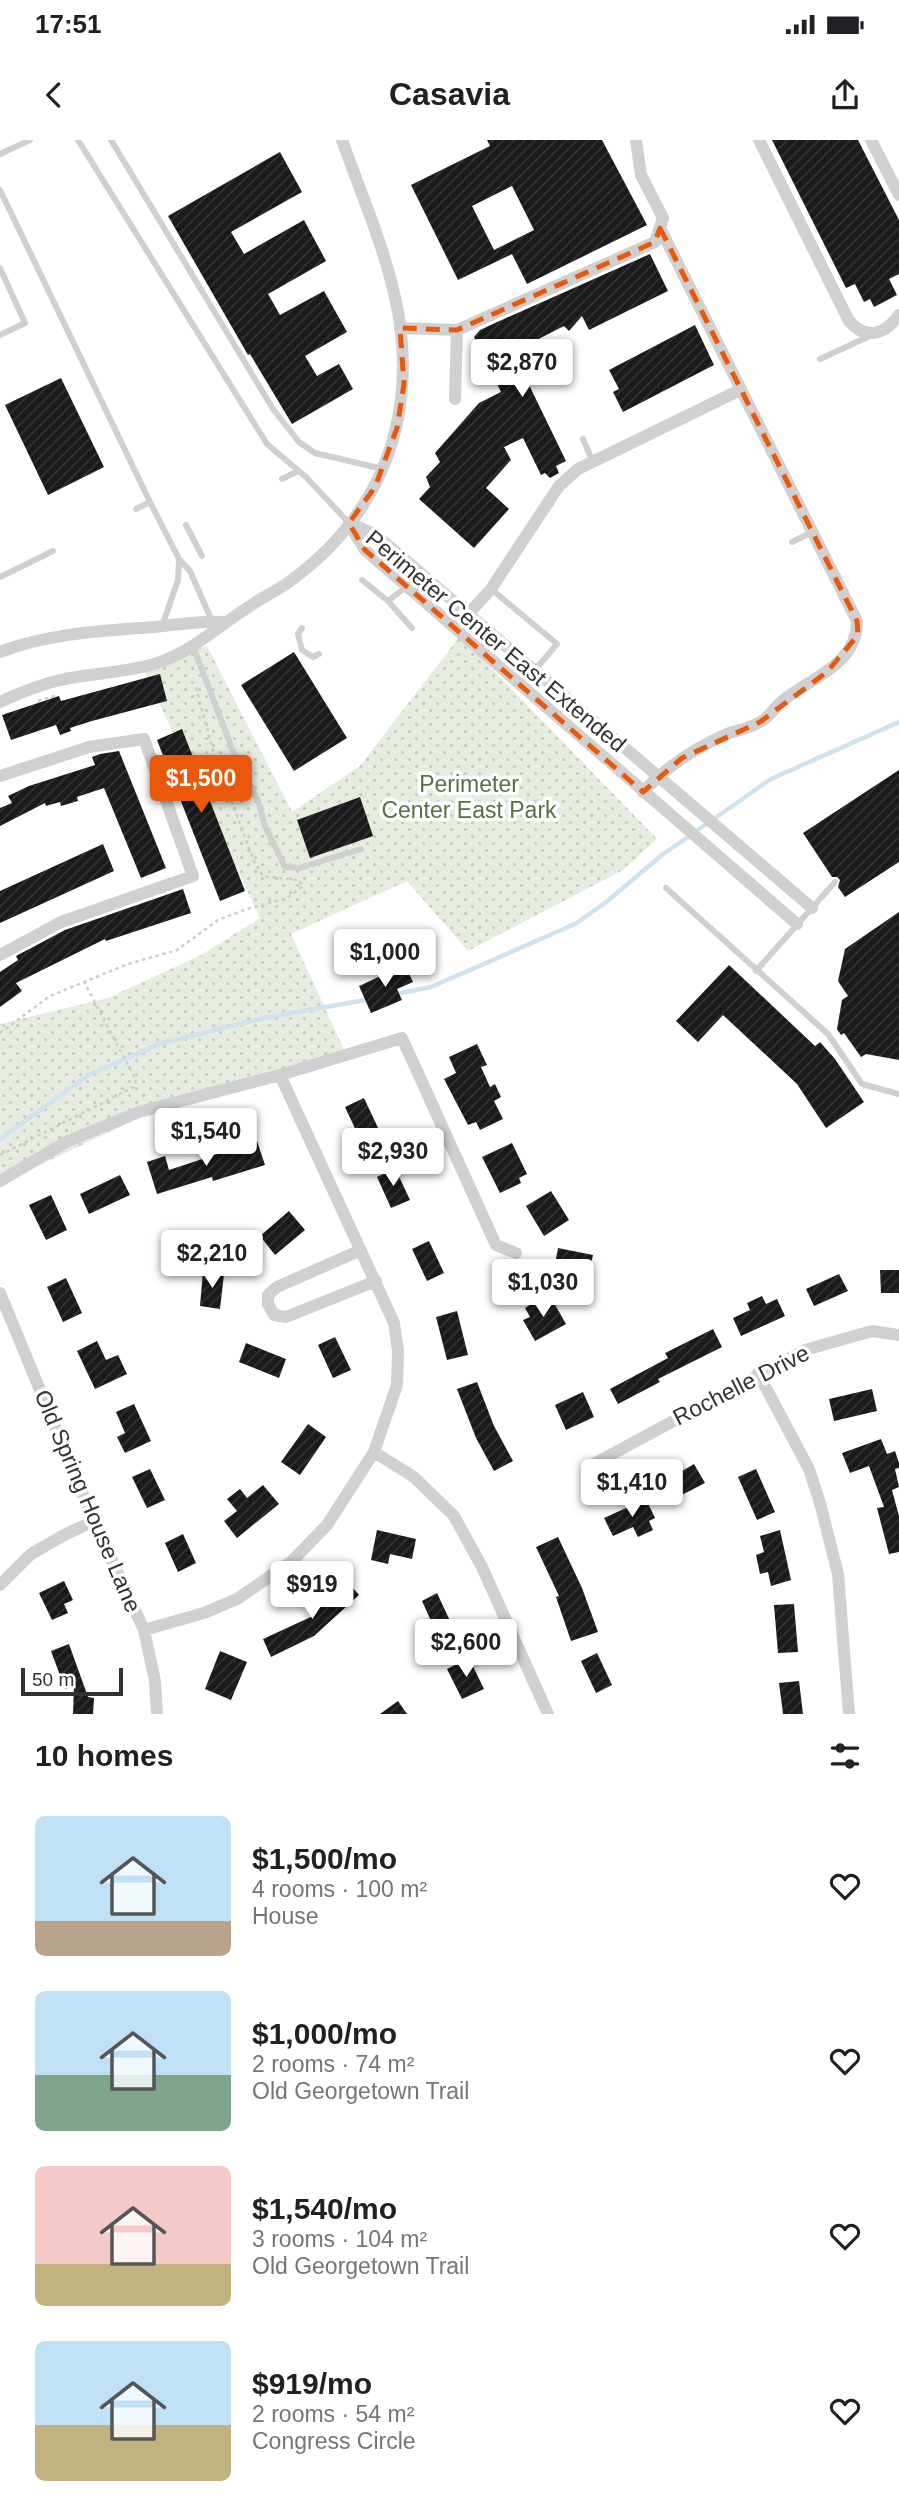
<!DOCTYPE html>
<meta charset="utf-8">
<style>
:root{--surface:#fff;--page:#f2f2f2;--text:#202124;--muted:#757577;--accent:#ea580c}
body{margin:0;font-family:Helvetica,sans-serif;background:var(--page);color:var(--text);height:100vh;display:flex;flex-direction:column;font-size:26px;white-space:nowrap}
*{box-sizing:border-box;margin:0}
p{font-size:23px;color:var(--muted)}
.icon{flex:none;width:38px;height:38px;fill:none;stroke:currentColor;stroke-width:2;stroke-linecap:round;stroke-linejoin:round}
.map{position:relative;height:1574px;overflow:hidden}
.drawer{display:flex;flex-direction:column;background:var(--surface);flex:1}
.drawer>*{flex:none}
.scale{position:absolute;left:21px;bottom:18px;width:102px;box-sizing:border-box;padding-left:7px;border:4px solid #333;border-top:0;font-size:19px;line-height:24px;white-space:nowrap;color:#333;-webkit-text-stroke:5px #fff;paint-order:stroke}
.price{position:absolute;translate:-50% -60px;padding:0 16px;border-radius:7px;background:#fff;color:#222;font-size:23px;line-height:46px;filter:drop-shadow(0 2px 4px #0008)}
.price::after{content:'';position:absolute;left:50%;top:42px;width:21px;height:16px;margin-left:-10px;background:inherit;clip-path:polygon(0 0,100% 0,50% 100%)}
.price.current{background:var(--accent);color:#fff}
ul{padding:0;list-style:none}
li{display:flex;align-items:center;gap:21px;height:175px;padding:0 35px}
li span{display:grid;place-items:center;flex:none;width:196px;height:140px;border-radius:10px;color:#555}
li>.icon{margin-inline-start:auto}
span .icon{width:84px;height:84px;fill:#fffc;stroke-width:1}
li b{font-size:30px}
h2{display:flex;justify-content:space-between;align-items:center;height:84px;padding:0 35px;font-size:30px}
.status{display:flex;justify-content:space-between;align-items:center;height:49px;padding:0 35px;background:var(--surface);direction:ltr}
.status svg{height:19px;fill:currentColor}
header{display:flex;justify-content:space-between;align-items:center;height:91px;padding:0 35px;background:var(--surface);font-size:32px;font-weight:700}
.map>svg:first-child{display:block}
.park{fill:url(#park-dots)}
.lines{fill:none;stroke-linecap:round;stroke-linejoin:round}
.stream{stroke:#cfe2ee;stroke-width:4.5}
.building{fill:url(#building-hatch);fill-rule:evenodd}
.path{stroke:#cdcdcd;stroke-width:2.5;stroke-dasharray:3.5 3.5;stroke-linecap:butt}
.lane{stroke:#d0d0d0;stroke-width:6}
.street{stroke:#d0d0d0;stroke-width:12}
.marked{fill:none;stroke:#e8590c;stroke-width:5;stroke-dasharray:14 9;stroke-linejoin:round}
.labels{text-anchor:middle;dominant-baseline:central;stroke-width:7;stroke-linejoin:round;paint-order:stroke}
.street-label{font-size:23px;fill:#333;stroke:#fff}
.park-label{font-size:23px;fill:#56703f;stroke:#fff}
</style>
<div class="status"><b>17:51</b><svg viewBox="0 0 49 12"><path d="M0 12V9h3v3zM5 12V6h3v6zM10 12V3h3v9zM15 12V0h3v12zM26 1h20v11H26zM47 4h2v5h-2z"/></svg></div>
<header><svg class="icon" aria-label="back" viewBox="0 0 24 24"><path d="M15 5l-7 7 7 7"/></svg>Casavia<svg class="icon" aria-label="share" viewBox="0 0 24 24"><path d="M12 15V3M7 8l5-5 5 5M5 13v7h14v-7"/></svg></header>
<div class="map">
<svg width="899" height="1574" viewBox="0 0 899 1574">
<defs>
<pattern id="park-dots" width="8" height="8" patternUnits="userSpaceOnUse" patternTransform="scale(1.75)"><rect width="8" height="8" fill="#e6ecdf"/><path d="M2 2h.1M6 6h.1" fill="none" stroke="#c6cbc0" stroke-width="1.8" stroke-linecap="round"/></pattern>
<pattern id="building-hatch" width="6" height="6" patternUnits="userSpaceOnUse" patternTransform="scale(1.75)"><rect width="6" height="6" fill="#1a1a1a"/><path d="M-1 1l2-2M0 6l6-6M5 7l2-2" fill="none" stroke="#333"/></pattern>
</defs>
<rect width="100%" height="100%" fill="#fff"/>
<!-- park -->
<path class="park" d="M460 496 657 699 623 730 468 811 407 741 291 794 345 912 141 977 0 1044V884L108 858 201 815 260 778 142 526 207 506 292 672 360 626Z"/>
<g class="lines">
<!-- stream -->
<path class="stream" d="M396 854 431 847 575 784 605 763 662 715 771 639 899 582
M0 999 90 934 162 903 264 878 371 859"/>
</g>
<!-- building -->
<path class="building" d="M487 0H602L647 85 527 144 512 114 458 140 411 45 490 6ZM512 46 534 90 494 110 472 66Z
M772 0H858L899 80V134L889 139 897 155 874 167 870 159 864 162 855 144 846 148Z
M280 12 302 52 231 92 244 114 304 80 326 121 268 154 280 175 324 151 347 192 305 216 317 236 339 224 353 249 292 284 250 214 248 215 168 76Z
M650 114 668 151 589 190 582 176 569 191 564 186 513 212 566 321 556 326 559 333 550 338 545 333 541 335 523 298 504 307 511 320 486 348 509 369 474 408 419 359 430 347 426 337 440 322 435 313 479 263 501 252 474 197 480 190 495 183Z
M695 185 714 225 623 272 613 252 619 249 609 230Z
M61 238 104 327 48 355 5 265Z
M294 512 347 598 294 631 241 545Z
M160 534 167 561 92 581 70 588 71 591 60 595 56 585 11 600 2 575 59 556 61 561Z
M182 589 245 751 220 761 157 600Z
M119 611 166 728 141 738 104 648 77 657 78 661 61 666 60 662 46 666 45 663 0 686V668L12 663 8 656 29 646 95 625 92 617 100 614Z
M899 630V722L845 757 838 747 840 740 837 737H832L803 693Z
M360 657 373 696 310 718 297 680Z
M103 704 114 731 0 783V751Z
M183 749 191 773 106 801 105 799 16 843 22 851 0 867V832L18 820 16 816 65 790Z
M899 772V920L866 914 861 917 844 893 841 895 837 889 842 860 848 856 838 841 845 809Z
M405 825 413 842 397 849 402 860 371 873 359 846Z
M729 825 815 906 820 902 835 919 864 962 826 988 797 944 723 875 698 902 676 881Z
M477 904 487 925 481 927 490 947 495 944 501 957 494 961 503 979 480 990 476 982 468 985 444 939 456 933 449 917Z
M364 958 379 990 360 999 345 967Z
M257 1001 265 1025 213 1041 212 1037 157 1054 147 1022 165 1016 169 1030Z
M512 1003 527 1034 519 1038 521 1043 500 1053 482 1017Z
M395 1028 410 1060 391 1068 377 1037Z
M120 1035 130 1055 89 1074 80 1054Z
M551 1051 569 1080 544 1096 526 1066Z
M51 1055 67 1090 46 1100 29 1065Z
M289 1071 305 1090 275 1115 260 1096Z
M429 1101 444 1133 427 1141 412 1109Z
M558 1108 593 1115 586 1147 552 1140Z
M880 1130H899V1153H881Z
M203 1131 224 1134 220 1169 200 1166Z
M839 1134 848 1151 814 1166 806 1149Z
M66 1138 82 1173 63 1182 47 1147Z
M762 1156 766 1164 777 1159 785 1176 741 1196 733 1178 750 1170 747 1163Z
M543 1157 548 1166 554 1163 566 1184 535 1201 523 1180 530 1177 525 1168Z
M457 1171 468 1215 447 1220 436 1177Z
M713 1189 722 1207 658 1239 660 1242 618 1264 610 1249 668 1218 665 1213Z
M335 1197 351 1230 333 1238 318 1205Z
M97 1201 106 1220 118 1215 127 1234 95 1249 77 1211Z
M246 1203 286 1219 279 1238 239 1222Z
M477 1242 494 1286 513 1321 494 1331 476 1298 457 1249Z
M872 1249 877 1271 834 1281 829 1259Z
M583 1252 594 1277 566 1290 555 1265Z
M134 1264 151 1301 125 1313 117 1297 125 1293 116 1272Z
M308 1284 326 1297 300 1335 281 1322Z
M881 1299 887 1314 895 1311 899 1323V1328L895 1329 899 1347 892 1350 899 1376V1412L889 1414 877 1368 884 1367 869 1326 850 1333 842 1313Z
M694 1324 705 1343 670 1361 660 1344Z
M150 1329 165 1360 147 1368 132 1337Z
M756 1329 775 1372 757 1380 738 1337Z
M263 1345 279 1364 237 1398 224 1381 237 1371 227 1359 240 1349 247 1358Z
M646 1359 655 1378 649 1381 653 1390 638 1397 633 1387 613 1396 604 1378Z
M377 1390 416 1399 412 1419 390 1414 388 1424 371 1420Z
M780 1390 791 1440 771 1446 768 1432 760 1434 756 1415 764 1412 760 1396Z
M183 1394 196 1423 178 1432 165 1403Z
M558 1397 582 1448 598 1492 571 1501 556 1457 559 1456 536 1407Z
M346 1440 359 1455 314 1496 271 1517 263 1499 315 1475 312 1472Z
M64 1441 73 1460 64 1464 68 1473 52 1480 39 1453Z
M437 1453 458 1498 442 1505 422 1461Z
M794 1464 798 1512 778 1513 774 1465Z
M69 1504 88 1557 94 1558 93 1574H73L74 1546 65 1549 51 1511Z
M220 1511 247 1522 231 1560 205 1549Z
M597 1513 612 1545 596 1553 581 1521Z
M469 1518 484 1549 462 1559 447 1529Z
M799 1541 803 1574H783L779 1543Z
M398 1561 407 1574H380Z"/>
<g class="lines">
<!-- path -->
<path class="path" d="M38 561 55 556
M0 893 50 856 128 824 177 810 218 780 247 769 287 758 303 746 298 740 263 736 254 721 215 618 195 544
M0 1015 134 947 136 940 84 842"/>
<!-- lane -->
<path class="lane" d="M78 0 267 304 306 337 349 383
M111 0 273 269 299 302 315 313 383 329
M0 14 30 0
M0 50 150 362 179 419 190 431 212 481
M0 128 25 183 0 195
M820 219 872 195
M583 299 593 322
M282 339 298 331
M136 369 150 362
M186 385 202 416
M792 402 812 392
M0 437 53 411
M362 440 388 461 412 488
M491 449 557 504 522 545
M388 461 407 446
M162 486 178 440 179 419
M302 488 298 494 302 510 313 517 319 514
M193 506 234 614 258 661 265 686 285 727 300 728 361 709
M666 748 828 894 862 944 899 954
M756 831 835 742"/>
<!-- street -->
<path class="street" d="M759 0 849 181C866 201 886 194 899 175
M871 0 899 55
M400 188 457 190 655 102 663 78 641 35 636 0
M455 259 457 190
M349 383 376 395 812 768
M349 384 365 410 797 784
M463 480 491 449 559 346 578 329 740 250
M0 512C49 493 103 491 154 487 178 485 200 480 224 482
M0 562C19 553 39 545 60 540 90 533 124 533 154 524 193 512 219 485 253 464 265 456 278 450 289 442 380 376 417 281 398 172 387 112 362 57 342 0
M0 636 89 607 144 599 193 736 61 782 0 815
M643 652C666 627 695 608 727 594 738 590 751 588 762 581 771 575 776 565 785 559 813 537 858 523 857 481L660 88
M0 1041 66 1002 139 972 280 935 402 898 496 1105 516 1113
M361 1110 277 1147 268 1155V1164L274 1175 286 1177 376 1141
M0 1153 94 1381 144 1490 155 1541 157 1574
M758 1233 809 1329 820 1363 838 1434 849 1574
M374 1312 414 1337 454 1376 482 1427 548 1574
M590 1326 805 1210 872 1191 899 1195
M0 1445 31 1414 66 1394 94 1381
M144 1490 204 1473 237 1459 291 1422 327 1385 374 1312 397 1245 398 1211 394 1183 280 935"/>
</g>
<!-- marked area -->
<path class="marked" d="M660 88 857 481 858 495 827 532 760 582 682 618 643 652 365 410 349 383 375 347 397 288 404 244 400 188 457 190 655 102Z"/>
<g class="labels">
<!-- street labels -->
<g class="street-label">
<text transform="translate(496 501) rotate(40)">Perimeter Center East Extended</text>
<text transform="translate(741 1245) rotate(-27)">Rochelle Drive</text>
<text transform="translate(88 1361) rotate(67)">Old Spring House Lane</text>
</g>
<!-- park labels -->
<g class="park-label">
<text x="469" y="644">Perimeter<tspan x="469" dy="26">Center East Park</tspan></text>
</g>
</g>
</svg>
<div class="scale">50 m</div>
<b class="price" style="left:522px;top:259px">$2,870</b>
<b class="price current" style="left:201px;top:675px">$1,500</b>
<b class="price" style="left:385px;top:849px">$1,000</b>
<b class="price" style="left:206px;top:1028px">$1,540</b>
<b class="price" style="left:393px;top:1048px">$2,930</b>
<b class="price" style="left:212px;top:1150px">$2,210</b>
<b class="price" style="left:543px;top:1179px">$1,030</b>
<b class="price" style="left:632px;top:1379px">$1,410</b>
<b class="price" style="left:312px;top:1481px">$919</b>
<b class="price" style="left:466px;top:1539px">$2,600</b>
</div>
<section class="drawer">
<h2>10 homes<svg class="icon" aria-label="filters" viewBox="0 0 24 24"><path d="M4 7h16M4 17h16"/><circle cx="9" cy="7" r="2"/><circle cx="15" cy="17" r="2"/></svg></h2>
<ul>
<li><span style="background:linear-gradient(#bfe0f5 75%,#b9a48a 0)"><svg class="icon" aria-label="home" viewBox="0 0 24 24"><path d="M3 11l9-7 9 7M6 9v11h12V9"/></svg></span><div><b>$1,500/mo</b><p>4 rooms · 100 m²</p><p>House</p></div><svg class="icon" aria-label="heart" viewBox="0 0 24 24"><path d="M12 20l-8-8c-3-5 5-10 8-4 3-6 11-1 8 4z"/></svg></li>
<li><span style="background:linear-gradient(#bfe0f5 60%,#7fa58c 0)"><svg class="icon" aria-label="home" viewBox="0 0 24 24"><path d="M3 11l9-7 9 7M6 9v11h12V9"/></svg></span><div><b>$1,000/mo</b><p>2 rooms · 74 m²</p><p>Old Georgetown Trail</p></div><svg class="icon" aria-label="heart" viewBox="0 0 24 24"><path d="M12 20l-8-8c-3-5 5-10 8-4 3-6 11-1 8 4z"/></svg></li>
<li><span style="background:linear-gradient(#f6c9c9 70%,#c2b280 0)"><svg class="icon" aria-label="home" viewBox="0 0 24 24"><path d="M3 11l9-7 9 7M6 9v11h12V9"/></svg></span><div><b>$1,540/mo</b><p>3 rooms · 104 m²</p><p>Old Georgetown Trail</p></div><svg class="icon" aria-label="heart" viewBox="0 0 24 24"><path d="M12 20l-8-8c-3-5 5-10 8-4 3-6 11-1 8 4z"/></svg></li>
<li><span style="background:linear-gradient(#bfe0f5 60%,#c2b280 0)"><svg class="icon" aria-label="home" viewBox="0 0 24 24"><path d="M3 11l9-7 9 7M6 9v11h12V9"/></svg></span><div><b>$919/mo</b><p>2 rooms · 54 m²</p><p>Congress Circle</p></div><svg class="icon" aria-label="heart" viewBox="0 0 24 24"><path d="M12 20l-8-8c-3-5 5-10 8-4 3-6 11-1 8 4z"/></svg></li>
</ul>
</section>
